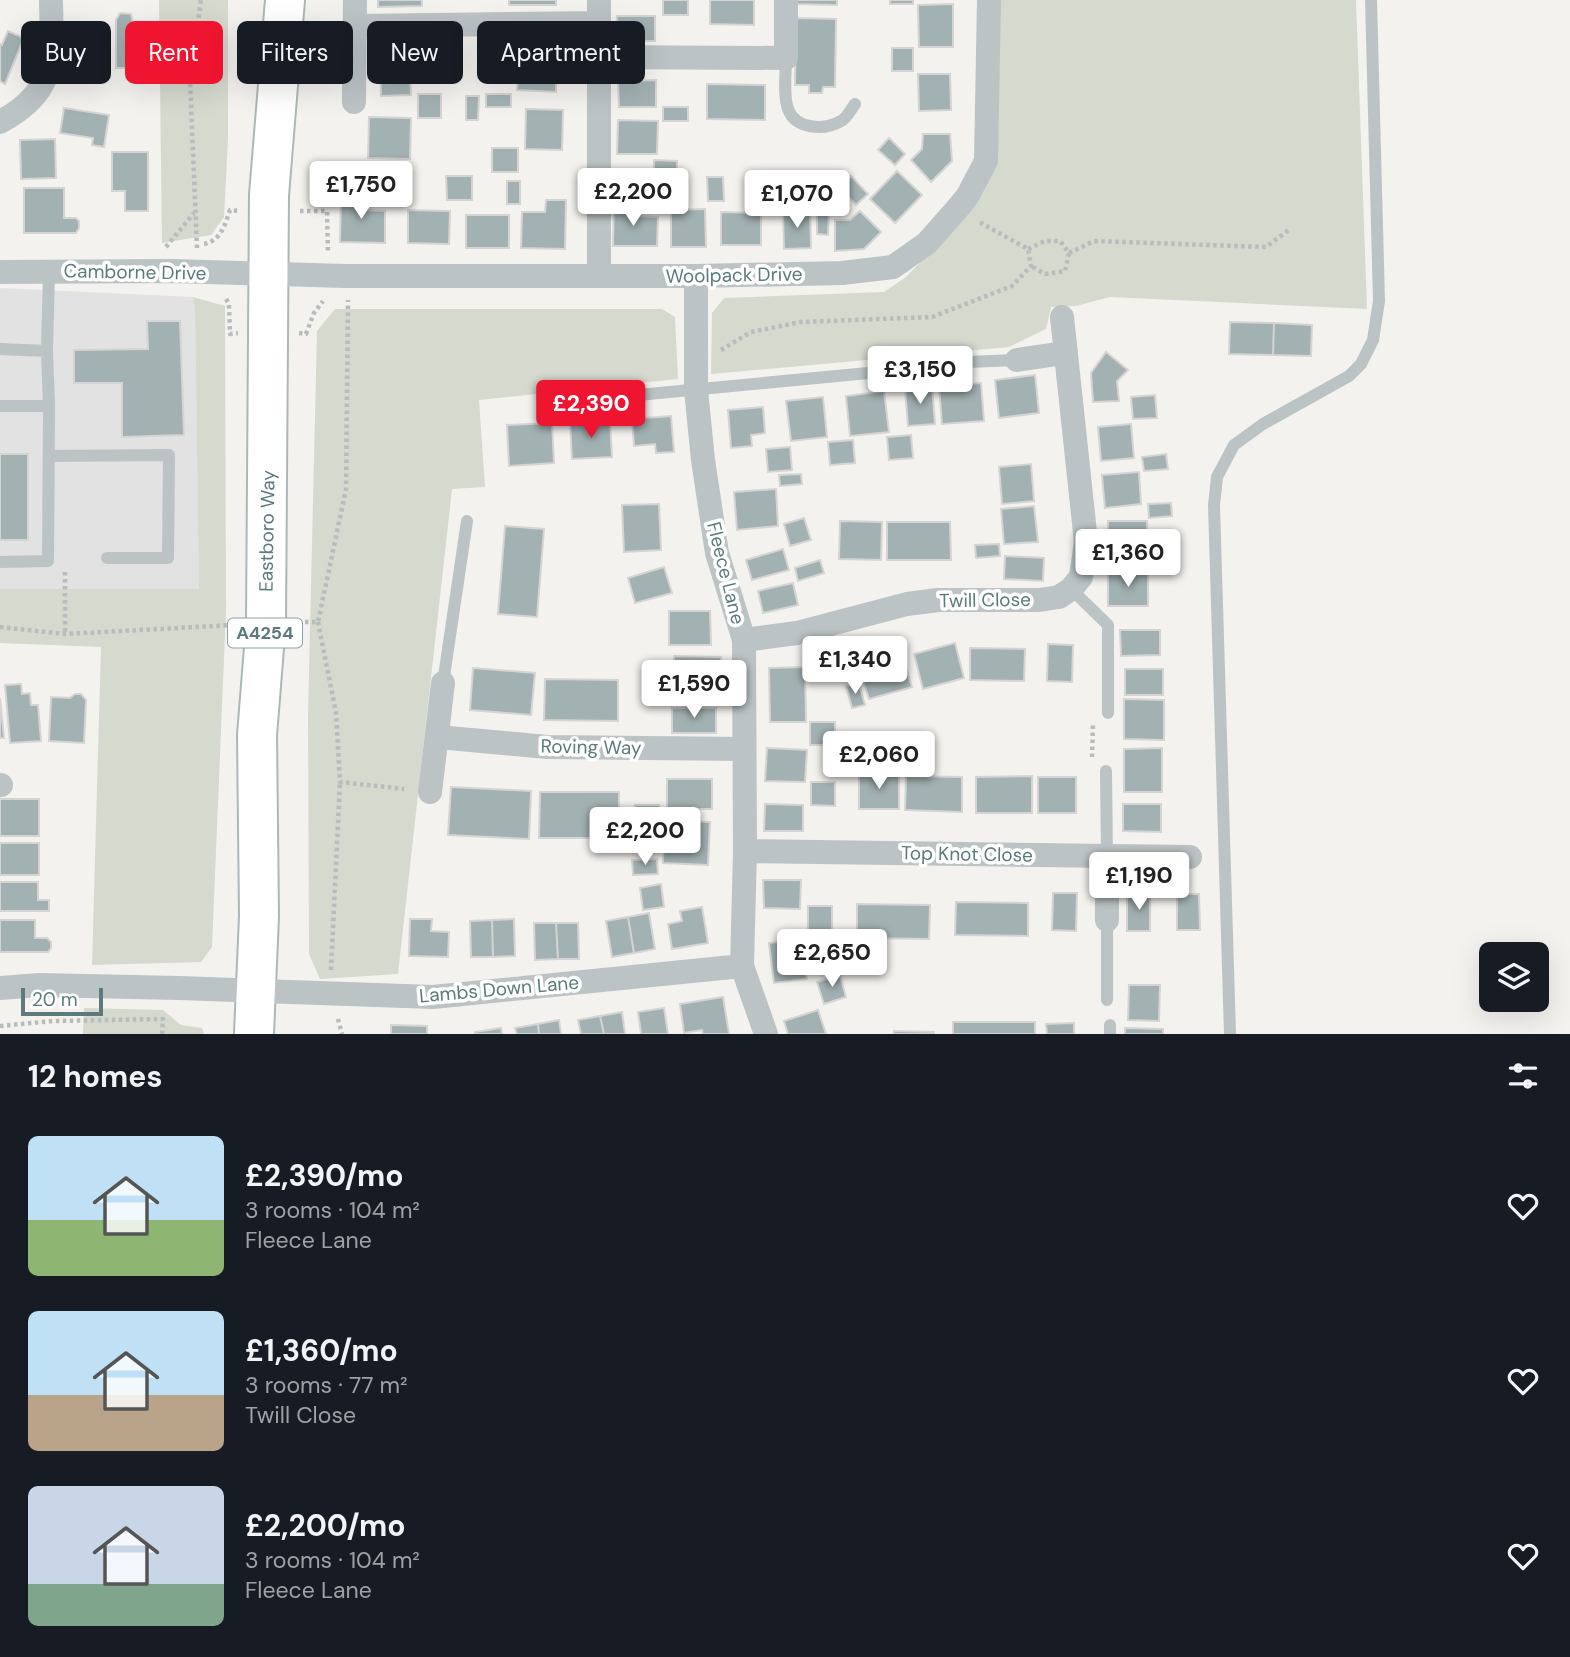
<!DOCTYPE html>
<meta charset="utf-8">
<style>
:root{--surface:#171b24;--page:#242831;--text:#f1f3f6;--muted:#9ea1a6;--accent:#ef1430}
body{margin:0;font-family:"DM Sans",sans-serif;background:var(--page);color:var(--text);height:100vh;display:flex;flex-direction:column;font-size:26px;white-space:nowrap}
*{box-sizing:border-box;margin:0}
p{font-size:23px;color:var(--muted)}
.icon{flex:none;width:38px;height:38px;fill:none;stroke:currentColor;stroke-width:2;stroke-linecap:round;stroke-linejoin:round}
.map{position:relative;height:1034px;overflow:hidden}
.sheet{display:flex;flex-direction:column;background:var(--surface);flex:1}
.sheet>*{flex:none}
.guide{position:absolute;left:21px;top:21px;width:700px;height:63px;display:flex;gap:14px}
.controls{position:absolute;left:1479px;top:942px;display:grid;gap:14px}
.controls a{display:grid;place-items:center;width:70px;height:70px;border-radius:10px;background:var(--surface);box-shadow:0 7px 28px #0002;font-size:35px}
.scale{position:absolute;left:21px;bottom:18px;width:82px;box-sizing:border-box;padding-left:7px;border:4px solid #5c7a7c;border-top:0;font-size:19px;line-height:24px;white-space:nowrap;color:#5c7a7c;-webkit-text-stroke:5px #fff;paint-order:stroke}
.price{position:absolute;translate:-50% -60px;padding:0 16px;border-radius:7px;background:#fff;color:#222;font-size:23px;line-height:46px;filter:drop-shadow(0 2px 4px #0008)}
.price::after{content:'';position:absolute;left:50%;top:42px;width:21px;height:16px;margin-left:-10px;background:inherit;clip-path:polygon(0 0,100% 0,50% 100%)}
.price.on{background:var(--accent);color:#fff}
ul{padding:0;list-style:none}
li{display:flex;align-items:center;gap:21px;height:175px;padding:0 28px}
li span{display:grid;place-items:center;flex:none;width:196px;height:140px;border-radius:10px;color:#555}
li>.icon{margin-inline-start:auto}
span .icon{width:84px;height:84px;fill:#fffc;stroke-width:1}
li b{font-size:30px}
h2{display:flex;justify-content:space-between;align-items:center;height:84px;padding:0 28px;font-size:30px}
.tag{padding:0 24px;border-radius:10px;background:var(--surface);box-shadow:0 7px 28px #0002;font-size:24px;line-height:63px}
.tag.on{background:var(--accent);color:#fff}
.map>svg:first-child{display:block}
.built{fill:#e1e2e1}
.green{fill:#d6d9ce}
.building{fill:#a2b1b2;stroke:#d5d4d2;stroke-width:2}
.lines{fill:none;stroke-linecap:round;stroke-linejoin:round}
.primary-casing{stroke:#aeb7b8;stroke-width:42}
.path{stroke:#b7bcbd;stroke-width:4.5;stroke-dasharray:3.5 3.5;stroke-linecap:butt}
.lane{stroke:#bbc3c4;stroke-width:12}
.street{stroke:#bbc3c4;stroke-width:24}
.primary{stroke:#fff;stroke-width:38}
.labels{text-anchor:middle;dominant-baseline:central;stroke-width:7;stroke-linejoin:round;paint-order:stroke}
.shield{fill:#fff;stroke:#8da2a3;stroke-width:2}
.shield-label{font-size:18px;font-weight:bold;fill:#5c7a7c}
.street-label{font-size:19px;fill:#5c7a7c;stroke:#fff}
</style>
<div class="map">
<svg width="1570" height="1034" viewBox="0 0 1570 1034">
<rect width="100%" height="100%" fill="#f4f2ef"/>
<!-- built -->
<path class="built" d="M0 288 193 297 195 311 199 589H0Z"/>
<!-- green -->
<path class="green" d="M159 0H228V138L224 217 211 235 162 243Z
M998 0H1356L1367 309 1110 297 1076 306 1051 307 1046 329 1009 347 711 374 712 313 724 298 884 292 906 277 977 204 994 158Z
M193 297 225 306 226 610 212 947 201 962 92 965 101 647 0 643V589H199L195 311Z
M335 309H662L675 317 678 379 479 400 485 487 452 489 398 974 320 979 309 954 308 715 317 331Z
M84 1008 163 1010 181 1025 202 1028 204 1034H83Z"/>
<!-- building -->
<path class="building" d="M378 0H422V6L378 7Z
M509 0H556V5H509Z
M663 0H688V15H663Z
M710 0H754V25L710 24Z
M796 0H837V5L796 4Z
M890 0H913V4H890Z
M953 4V47H919L918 5Z
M120 13 131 14 134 28 149 27 150 68H116V20Z
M617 16H655V41H616Z
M796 18 836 19 835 87H823L822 93H809V85H795Z
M72 22H89L90 35 107 34 109 75 73 76Z
M8 31 24 38 5 84 0 81V44L2 45Z
M892 48H913V71H892Z
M519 51 557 52 556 92 517 90Z
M422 56 423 71H410L411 95 381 96 380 57Z
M918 74H950L951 110 919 111Z
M656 80V107H619L618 81Z
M707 84 765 85V120L707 119Z
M418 94H441V118H418Z
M486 94H511V107H486Z
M466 96H479L478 120H466Z
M663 107H688V121H663Z
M64 108 109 115 104 147 92 145 93 138 60 133Z
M526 109 563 110 562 150 525 149Z
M369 117 411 118 410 159 368 158Z
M618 120 658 121 657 154H617Z
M923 134H950L952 161 931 182 911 160 922 149Z
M889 138 905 154 895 165 878 150Z
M55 139 56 178 21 179 20 140Z
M492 148H518V172H492Z
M112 152H148V211H125V191H112Z
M654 160 677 161V175L654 174Z
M897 171 922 195 895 223 870 199Z
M446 176H472V200H447Z
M851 176 868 194 856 205 839 187Z
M707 177H723L724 201H708Z
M761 177H784V202H761Z
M385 178H410L409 201H385Z
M507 181H520V204H507Z
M659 183 672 184V204L658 203Z
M24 188H64V218H76L79 221V228L76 233H24Z
M341 194H365V210L385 211V243L340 242Z
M546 200H566L565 249 521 248 522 212H545Z
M614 203H634V216L658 217 657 246H613Z
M705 209 706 247H671V210Z
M408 210 450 211 449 244 408 243Z
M810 210 811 248 784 249 783 211Z
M860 211 881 232 864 249 835 251V220H850Z
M721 212 761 213V245H721Z
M817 213H829L828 235 817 234Z
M466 215H509V248H466Z
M147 321H180L184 435 122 437V383H74V350L148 349Z
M1230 322 1274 323 1273 355 1229 354Z
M1274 323 1312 325 1311 356 1273 355Z
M1106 352 1128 370 1117 381 1119 401 1093 402 1091 373Z
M1035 375 1039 413 999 418 995 380Z
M981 383 984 421 942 424 939 386Z
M932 386 935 424 908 426 905 388Z
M884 391 889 432 850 436 846 396Z
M1155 395 1157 418 1133 419 1131 397Z
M823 397 827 437 791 441 786 401Z
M763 407 765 433 751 435 752 446 731 448 728 410Z
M671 416 674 452 656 453 655 444 634 446 632 419Z
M610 421 612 457 572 459 570 423Z
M552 423 554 463 509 466 507 425Z
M1131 424 1134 458 1101 461 1098 427Z
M911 435 913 458 889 460 887 437Z
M853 440 855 463 830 465 828 442Z
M790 447 792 470 768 472 766 449Z
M0 454H28V540H0Z
M1166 454 1168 469 1144 471 1142 457Z
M1031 464 1034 501 1002 504 999 467Z
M1139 472 1141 504 1105 508 1102 475Z
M801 474 802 484 780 486 779 475Z
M776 489 778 526 737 530 734 492Z
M1171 503 1172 516 1149 518 1148 504Z
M659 504 661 550 624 552 622 505Z
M1034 506 1038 542 1004 544 1001 509Z
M804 518 811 540 790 546 784 524Z
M840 521 882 522 881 560 839 559Z
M1108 521H1147V548L1108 549Z
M887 522H950L951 560H887Z
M505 526 544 529 537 617 498 614Z
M999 544 1000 556 976 558 975 545Z
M1177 547 1178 569 1154 570V548Z
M783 549 789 570 752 580 746 560Z
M1005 556 1044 558 1043 581 1004 579Z
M820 560 824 573 798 581 795 568Z
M664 567 672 593 635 603 628 578Z
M1108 571H1148V606H1108Z
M793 583 798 605 763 613 758 591Z
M669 611H710L711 645H669Z
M1120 630H1160V655L1121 656Z
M955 643 964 678 923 689 914 654Z
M1048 644 1073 645 1072 682 1047 681Z
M970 648 1025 649 1024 681 970 680Z
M901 651 912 687 869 699 858 664Z
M674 656 721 657 720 696 673 695Z
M805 667 806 722H770L769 668Z
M473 668 535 673 531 715 470 710Z
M1125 669H1163V695H1125Z
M545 679 618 680V721L544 720Z
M21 684 22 694 30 693 31 705H38L41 741 10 743 5 685Z
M859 684 865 705 852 708 846 686Z
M75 694H81L86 700 84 743 49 741 51 697 70 698Z
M0 698 4 738H0Z
M1124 699 1164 700V740L1124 739Z
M672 708H716V733H672Z
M810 722H835V745H810Z
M767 748 807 750 805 782 765 781Z
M1162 748V792H1124V749Z
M859 773 899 774V809H859Z
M906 776 962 777V812L905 810Z
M1032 776V813H976V777Z
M1038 777H1076V813H1038Z
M667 779H712V809H667Z
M811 782H835V806L811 805Z
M451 787 531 791 529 839 448 835Z
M540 792H619V838H539Z
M0 799H39V836H0Z
M765 804 803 805V831H764Z
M1123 804H1161V832L1123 831Z
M635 805H659V823L635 824Z
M664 821 710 822 708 865 663 863Z
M0 843H39V875H0Z
M657 859 658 874 633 875 632 860Z
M763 880H801L800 909 764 908Z
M0 882H38V900H49V911H0Z
M661 884 664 907 643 910 640 888Z
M1053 893H1077L1076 931 1052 930Z
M1127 893H1150V931H1127Z
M1177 894H1199L1200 930H1177Z
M956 902 1028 903V936L955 935Z
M857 904 930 905 929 939 857 938Z
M808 906H832V931H808Z
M702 907 708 943 672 949 668 924 682 921 680 911Z
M649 913 655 949 634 953 628 917Z
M628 917 634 953 612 957 606 921Z
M410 919H432L431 931 449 932 448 957 409 956Z
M514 919 515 956 493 957 492 920Z
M0 920H35V938H47L51 942V948L48 952H0Z
M492 920 493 957H471L470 921Z
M534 923H556L558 959 535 960Z
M556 923H578L579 959H558Z
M802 939 807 979 774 983 769 943Z
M840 975 846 997 824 1004 817 982Z
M1129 985H1160L1159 1021 1128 1020Z
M723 997 729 1034H703L702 1030 684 1033 680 1004Z
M664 1008 668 1034H641L638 1012Z
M818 1010 826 1034H788L784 1021Z
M622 1012 625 1034H604L600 1016Z
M600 1016 604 1034H581L578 1020Z
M559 1020 561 1034H539L538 1024Z
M953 1022H1035V1034H953Z
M1074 1023V1034H1047L1046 1024Z
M538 1024 539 1034H517L515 1028Z
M391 1025 427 1026V1034H391Z
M501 1028 502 1034H475V1032Z
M1125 1028 1163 1029V1034H1125Z
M894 1031 934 1032V1034H894Z"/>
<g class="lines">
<!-- primary casing -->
<g class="primary-casing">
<path id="primary" d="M254 1034 259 916 257 735 266 623 269 195 285 0"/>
</g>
<!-- path -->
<path class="path" d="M300 211H327L328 252
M204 244C221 241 225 224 230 210L239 211
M166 247 194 213
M197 248 190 80 201 0
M1028 249 1045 241H1060L1069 253 1065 271 1045 274 1031 266
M1069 253 1094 241 1266 247 1290 229
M226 299 229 304 230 334 238 333
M299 333 306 334 314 313 323 301
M721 350 751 332 801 322 932 317 1012 286 1031 266 1028 249 979 222
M65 572V634
M298 622H318L346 489 348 300
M318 622 336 713 340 782 404 789
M0 627 65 634 233 625
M1092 757 1093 724
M331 970 340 782
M338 1019 342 1034
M0 1026 53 1021 163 1019 162 1034"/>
<!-- lane -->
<path class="lane" d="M786 58C786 73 783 95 788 109 795 129 824 131 841 121 847 118 851 109 855 104
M0 349 47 351
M968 362 1017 360
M554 403 910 369
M0 406H49
M49 456 169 455 168 558H107
M0 562 48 561 49 406 47 351 49 271
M1071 589 1108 625V713
M443 683 467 521
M1106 771 1107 856
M1107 920V1000
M1110 1034V1025
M1230 1034 1214 505 1217 477 1234 445 1263 424 1349 376 1361 364 1373 340 1379 301 1371 0"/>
<!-- street -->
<path class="street" d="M355 26 599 23
M599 57 786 58V0
M354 102 355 0
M0 122C58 91 52 58 51 0
M0 272 173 271 345 276H696L842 273 893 267 927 243 957 209 967 197 986 161 989 0
M599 275V0
M696 276V390L703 460 717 553 744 640 745 851 742 966 766 1034
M1017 360 1064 353
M744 640 797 633 907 604 938 600H1039L1059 597 1071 589 1081 577 1086 542 1062 317
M438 737 547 747 744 749
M0 785H1
M430 792 443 683
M745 851 1190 857
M1107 856V920
M0 988 40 985 179 988 433 997 742 966"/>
<!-- primary -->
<use href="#primary" class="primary"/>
</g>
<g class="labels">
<!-- shield labels -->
<rect class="shield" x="228" y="618.5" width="74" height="29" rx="5"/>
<g class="shield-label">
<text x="265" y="633">A4254</text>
</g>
<!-- street labels -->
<g class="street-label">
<text transform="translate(135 272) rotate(1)">Camborne Drive</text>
<text transform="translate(734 275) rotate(-1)">Woolpack Drive</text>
<text transform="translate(267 531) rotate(-89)">Eastboro Way</text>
<text transform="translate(726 573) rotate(76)">Fleece Lane</text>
<text transform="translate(985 600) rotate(-1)">Twill Close</text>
<text transform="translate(591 747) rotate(1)">Roving Way</text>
<text transform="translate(967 854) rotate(1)">Top Knot Close</text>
<text transform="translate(499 989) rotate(-5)">Lambs Down Lane</text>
</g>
</g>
</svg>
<div class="controls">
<a><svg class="icon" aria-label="layers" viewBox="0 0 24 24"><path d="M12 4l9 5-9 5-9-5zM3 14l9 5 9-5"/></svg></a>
</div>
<div class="scale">20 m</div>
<b class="price" style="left:361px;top:221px">£1,750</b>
<b class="price" style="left:633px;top:228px">£2,200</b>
<b class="price" style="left:797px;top:230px">£1,070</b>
<b class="price" style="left:920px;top:406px">£3,150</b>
<b class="price on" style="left:591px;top:440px">£2,390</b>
<b class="price" style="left:1128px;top:589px">£1,360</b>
<b class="price" style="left:855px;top:696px">£1,340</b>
<b class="price" style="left:694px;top:720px">£1,590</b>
<b class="price" style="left:879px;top:791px">£2,060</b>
<b class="price" style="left:645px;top:867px">£2,200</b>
<b class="price" style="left:1139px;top:912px">£1,190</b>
<b class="price" style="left:832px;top:989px">£2,650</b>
<div class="guide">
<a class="tag">Buy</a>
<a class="tag on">Rent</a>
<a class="tag">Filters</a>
<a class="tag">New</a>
<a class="tag">Apartment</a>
</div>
</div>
<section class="sheet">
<h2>12 homes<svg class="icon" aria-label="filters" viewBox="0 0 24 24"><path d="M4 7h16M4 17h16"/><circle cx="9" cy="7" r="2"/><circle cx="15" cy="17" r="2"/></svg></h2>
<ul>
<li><span style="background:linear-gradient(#bfe0f5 60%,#8fb573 0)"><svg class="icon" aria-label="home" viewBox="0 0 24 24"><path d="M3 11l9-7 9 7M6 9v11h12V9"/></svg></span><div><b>£2,390/mo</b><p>3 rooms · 104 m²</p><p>Fleece Lane</p></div><svg class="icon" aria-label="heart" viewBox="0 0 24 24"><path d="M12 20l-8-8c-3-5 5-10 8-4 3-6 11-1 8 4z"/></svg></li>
<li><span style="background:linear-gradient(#bfe0f5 60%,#b9a48a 0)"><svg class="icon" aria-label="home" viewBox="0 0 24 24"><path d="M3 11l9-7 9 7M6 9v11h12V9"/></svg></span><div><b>£1,360/mo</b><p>3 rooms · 77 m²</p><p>Twill Close</p></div><svg class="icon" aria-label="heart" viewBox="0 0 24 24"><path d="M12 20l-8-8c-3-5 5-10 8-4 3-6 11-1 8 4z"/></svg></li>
<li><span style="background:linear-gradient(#c9d6e8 70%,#7fa58c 0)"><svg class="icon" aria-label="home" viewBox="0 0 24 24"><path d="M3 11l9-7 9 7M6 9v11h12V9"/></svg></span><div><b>£2,200/mo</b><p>3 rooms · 104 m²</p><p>Fleece Lane</p></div><svg class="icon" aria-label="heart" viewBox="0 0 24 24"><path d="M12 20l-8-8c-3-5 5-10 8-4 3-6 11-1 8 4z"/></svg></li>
</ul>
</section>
